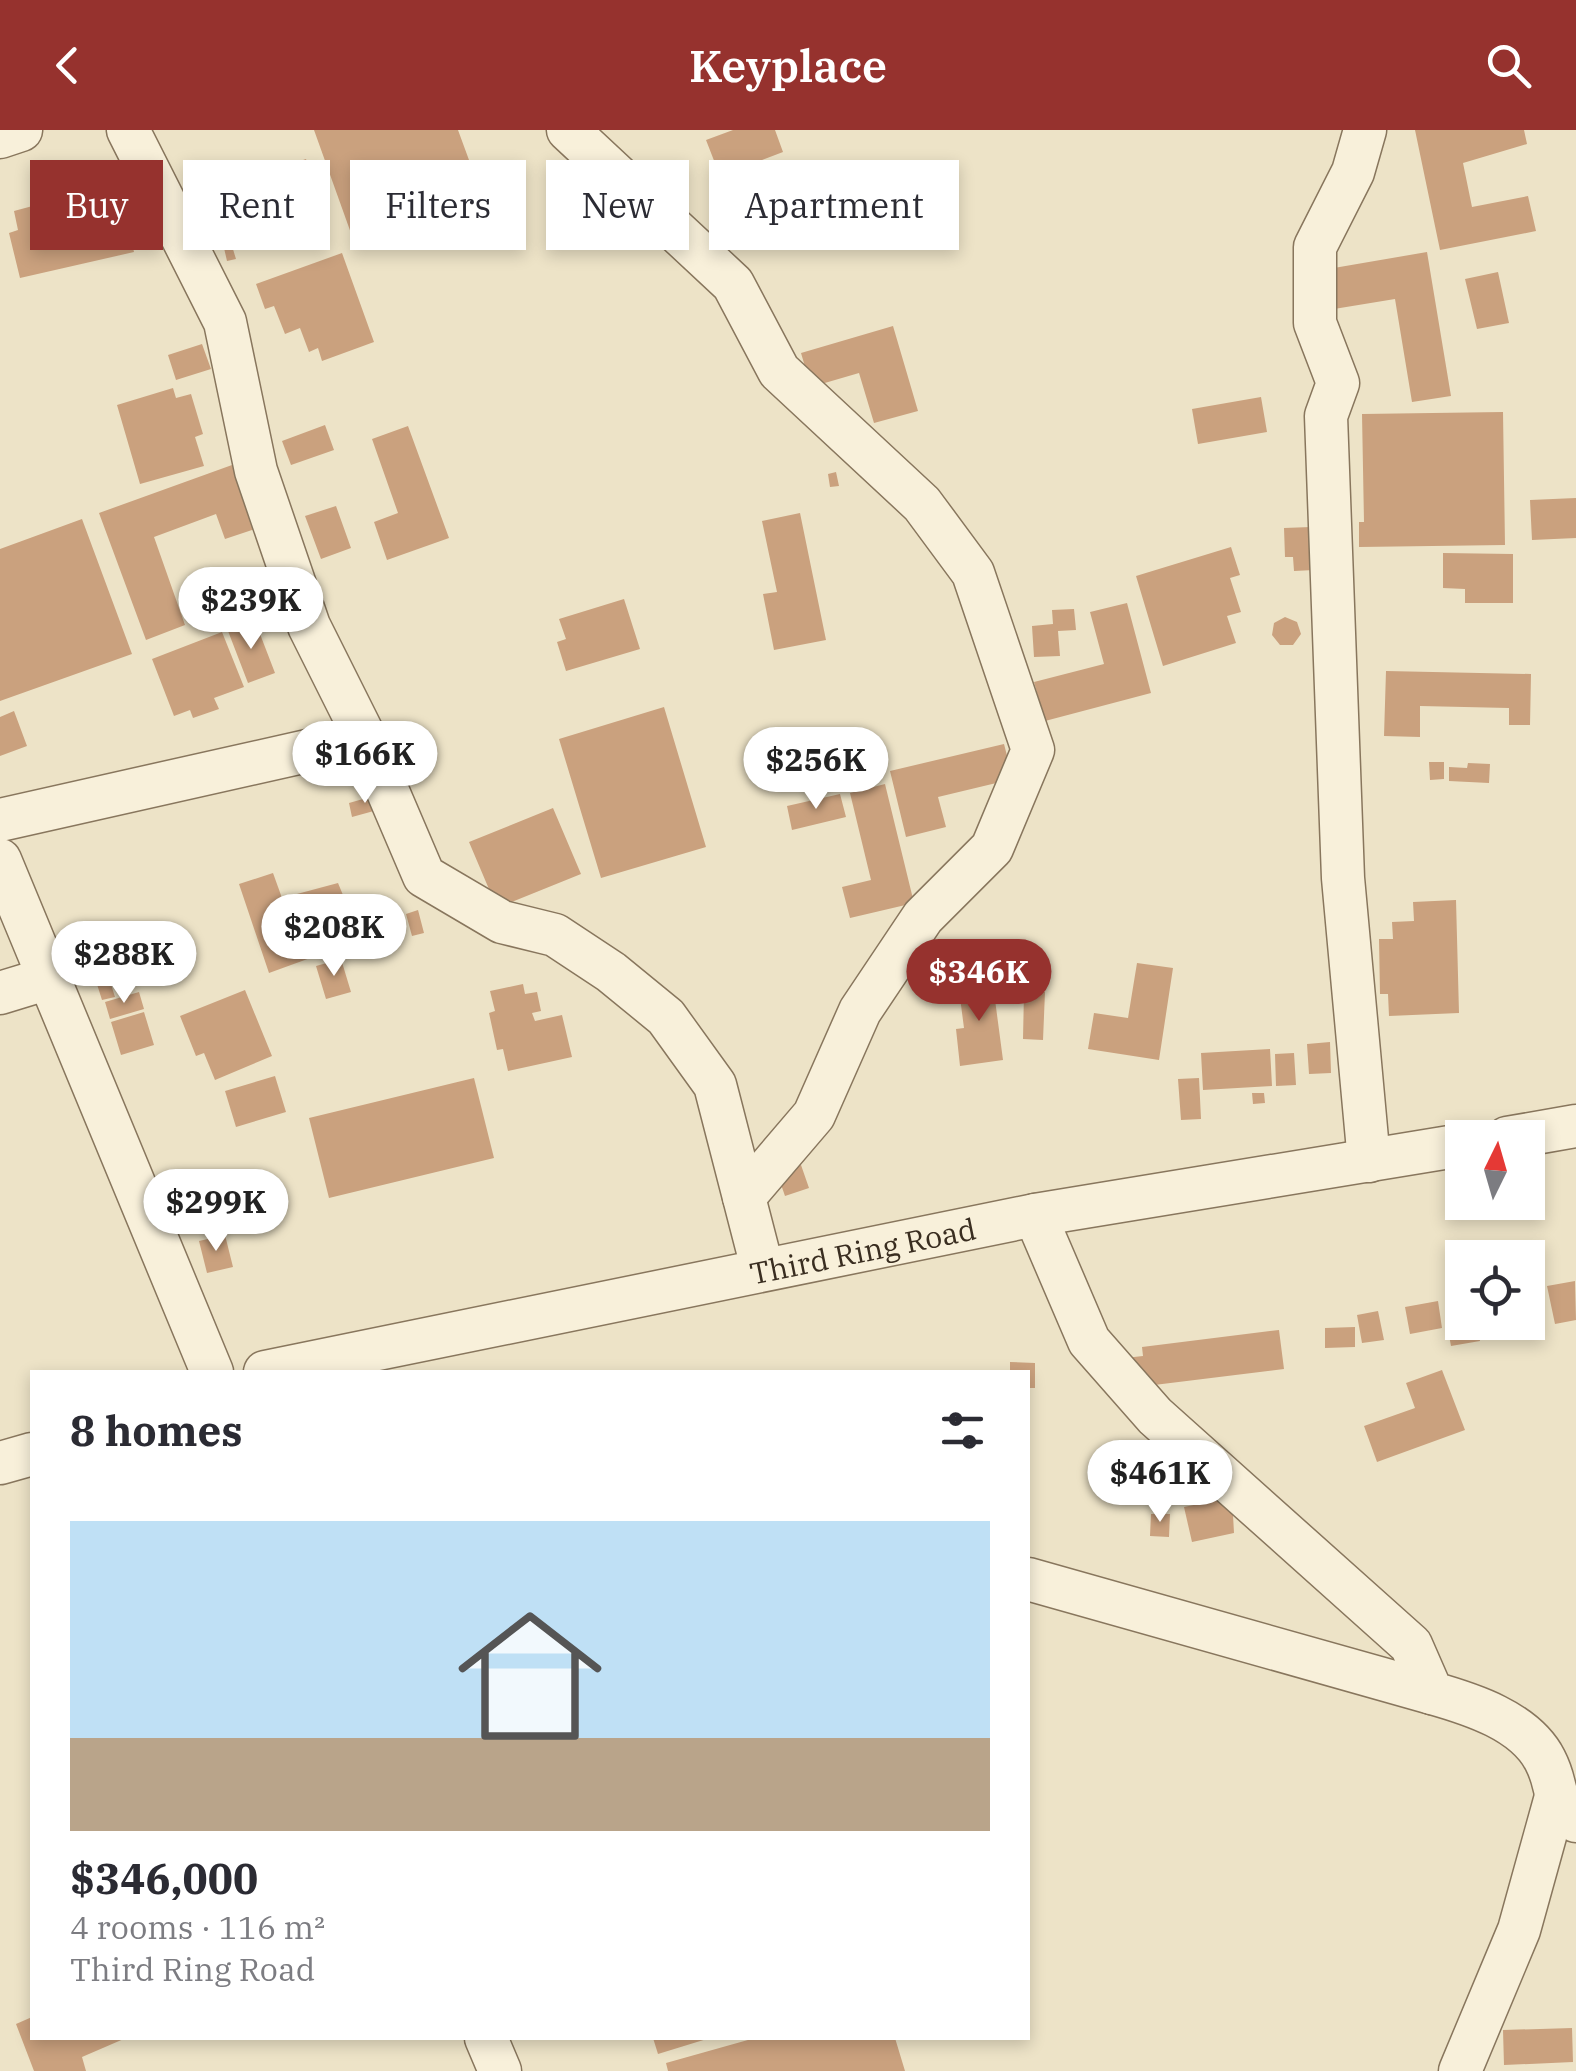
<!DOCTYPE html>
<meta charset="utf-8">
<style>
:root{--surface:#fff;--page:#f2f2f3;--text:#2b2b33;--muted:#7c7c81;--accent:#96322e}
body{margin:0;font-family:"IBM Plex Serif",serif;background:var(--page);color:var(--text);height:100vh;display:flex;flex-direction:column;font-size:38px;white-space:nowrap}
*{box-sizing:border-box;margin:0}
p{font-size:32px;color:var(--muted)}
.icon{flex:none;width:55px;height:55px;fill:none;stroke:currentColor;stroke-width:2;stroke-linecap:round;stroke-linejoin:round}
.map{position:relative;flex:1;overflow:hidden}
.drawer{position:absolute;left:30px;top:1240px;width:1000px;height:670px;display:flex;flex-direction:column;background:var(--surface);border-radius:0px;box-shadow:0 5px 15px #0003}
.drawer>*{flex:none}
.guide{position:absolute;left:30px;top:30px;width:1000px;height:90px;display:flex;gap:20px}
.needle{width:65px;rotate:5deg}
.controls{position:absolute;left:1445px;top:990px;display:grid;gap:20px}
.controls a{display:grid;place-items:center;width:100px;height:100px;border-radius:0px;background:var(--surface);box-shadow:0 5px 15px #0003;font-size:50px}
.price{position:absolute;translate:-50% -85px;padding:0 22px;border-radius:35px;background:#fff;color:#222;font-size:32px;line-height:65px;filter:drop-shadow(0 2px 5px #0008)}
.price::after{content:'';position:absolute;left:50%;top:60px;width:30px;height:22px;margin-left:-15px;background:inherit;clip-path:polygon(0 0,100% 0,50% 100%)}
.price.current{background:var(--accent);color:#fff}
ul{padding:0;list-style:none}
li{display:grid;align-content:center;gap:20px;height:530px;padding:0 40px}
li span{display:grid;place-items:center;height:310px;border-radius:0px;color:#555}
li>.icon{margin-inline-start:auto}
span .icon{width:180px;height:180px;fill:#fffc;stroke-width:1}
li b{font-size:42px}
h2{display:flex;justify-content:space-between;align-items:center;height:120px;padding:0 40px;font-size:42px}
.pill{padding:0 35px;border-radius:0px;background:var(--surface);box-shadow:0 5px 15px #0003;font-size:35px;line-height:90px}
.pill.current{background:var(--accent);color:#fff}
header{display:flex;justify-content:space-between;align-items:center;height:130px;padding:0 40px;background:var(--accent);color:#fff;font-size:45px;font-weight:600}
.map>svg:first-child{display:block}
.building{fill:#caa17e}
.lines{fill:none;stroke-linecap:round;stroke-linejoin:round}
.minor-casing{stroke:#88765d;stroke-width:45}
.minor{stroke:#f8f0da;stroke-width:42}
.labels{text-anchor:middle;dominant-baseline:central;stroke-width:9;stroke-linejoin:round;paint-order:stroke}
.street-label{font-size:30px;fill:#392d20;stroke:#f5edd6}
</style>
<header><svg class="icon" aria-label="back" viewBox="0 0 24 24"><path d="M15 5l-7 7 7 7"/></svg>Keyplace<svg class="icon" aria-label="search" viewBox="0 0 24 24"><circle cx="10" cy="10" r="6"/><path d="M15 15l6 6"/></svg></header>
<div class="map">
<svg width="1576" height="1941" viewBox="0 0 1576 1941">
<rect width="100%" height="100%" fill="#ede3c7"/>
<!-- building -->
<path class="building" d="M314 0H458L480 60 352 106Z
M733 0H775L783 22 720 46 706 10Z
M1415 0H1524L1527 14 1463 33 1472 77 1528 66 1536 101 1440 120Z
M306 29 329 92 294 105 271 41Z
M783 36 802 99 764 110 758 90 741 95 735 77 718 82 711 59Z
M116 47 134 122 20 148 9 103 18 100 14 81 40 74 38 65Z
M232 116 236 129 227 131 224 118Z
M1427 122 1451 266 1412 272 1395 169 1334 179 1328 139Z
M342 123 374 212 322 231 318 218 309 222 300 198 285 204 274 176 265 179 256 154Z
M1498 142 1509 193 1477 199 1465 149Z
M893 196 918 281 874 293 859 243 811 257 801 223Z
M202 214 211 239 176 250 168 225Z
M173 258 176 268 191 264 203 304 195 307 204 336 140 354 117 275Z
M1261 267 1267 302 1198 314 1192 279Z
M1503 282 1505 415 1359 417V392H1364L1362 284Z
M325 295 334 320 291 335 282 311Z
M408 296 449 408 387 430 374 392 398 383 372 309Z
M232 335 255 399 225 409 216 384 154 407 185 495 146 510 99 383Z
M836 342 839 356 830 357 828 344Z
M1576 368V408L1532 410 1530 370Z
M336 376 351 418 321 429 305 386Z
M800 383 826 510 774 520 763 464 777 462 762 391Z
M82 389 132 524 0 571V419Z
M1311 397 1314 440 1294 441 1293 427H1285L1284 398Z
M1231 417 1240 445 1230 448 1241 482 1227 486 1236 513 1163 536 1136 446Z
M1443 423 1513 424V473H1465V459L1443 458Z
M624 469 640 519 566 541 557 512 566 509 559 489Z
M1127 473 1151 563 1045 591 1034 552 1104 534 1090 482Z
M1074 479 1076 500 1058 501 1060 526 1034 527 1032 496 1053 494 1052 480Z
M1285 487 1297 492 1301 504 1293 515H1280L1272 505 1274 493Z
M255 491 275 543 248 553 228 501Z
M222 502 244 557 214 568 219 579 193 588 190 580 174 586 152 529Z
M1386 541 1531 544 1530 595H1509V578L1420 576V607L1384 606Z
M664 577 706 717 601 748 559 609Z
M14 581 27 616 0 626V587Z
M1004 614 1013 649 938 667 946 697 906 707 890 641Z
M1429 632H1444V649L1430 650Z
M1468 633 1490 634 1489 653 1449 651V637L1467 638Z
M885 654 914 773 850 788 842 757 871 750 850 663Z
M840 664 846 687 792 700 787 676Z
M377 665 381 679 352 687 349 673Z
M553 678 581 744 497 778 469 712Z
M273 743 282 768 338 753 355 794 352 796 357 811 269 843 239 754Z
M1456 770 1459 883 1389 886 1388 864H1380L1379 809H1393L1392 792 1414 791 1413 772Z
M418 780 424 803 412 806 406 784Z
M104 813 111 842 83 849 76 819Z
M341 829 351 862 326 869 316 836Z
M1137 833 1173 838 1159 930 1088 919 1094 883 1128 888Z
M108 845 115 867 102 870 95 848Z
M992 847 1003 930 960 936 956 899 964 898 958 852Z
M523 854 525 864 537 862 541 881 532 883 535 891 562 885 572 927 508 941 503 919 497 920 489 883 495 881 490 861Z
M245 860 272 926 215 950 204 923 196 926 180 886Z
M139 862 144 879 110 889 105 872Z
M1024 862H1045L1043 910 1023 909Z
M144 882 154 915 121 925 111 892Z
M1330 912 1331 943 1309 944 1307 914Z
M1270 919 1272 956 1203 960 1201 923Z
M1294 923 1296 955 1276 956 1275 924Z
M275 946 286 982 236 997 225 961Z
M474 948 494 1028 329 1068 309 988Z
M1199 948 1201 989 1181 990 1178 949Z
M1252 963H1264L1265 973 1253 974Z
M801 1035 809 1058 785 1066 777 1043Z
M212 1047 223 1094 187 1102 175 1055Z
M225 1105 233 1137 207 1143 199 1111Z
M1575 1151 1576 1190 1555 1194 1547 1156Z
M1532 1163 1536 1183 1528 1185V1164Z
M1438 1171 1442 1198 1410 1204 1405 1177Z
M1378 1181 1384 1210 1362 1213 1357 1185Z
M1462 1181V1192H1476L1480 1211 1451 1216 1445 1184Z
M1355 1197V1217L1325 1218V1198Z
M1279 1200 1284 1239 1146 1256 1125 1228 1143 1226 1142 1217Z
M1010 1232 1035 1233V1258H1028V1242H1010Z
M1442 1240 1465 1300 1377 1332 1364 1296 1415 1278 1406 1253Z
M1232 1367 1234 1403 1192 1412 1184 1377Z
M1151 1384H1170L1169 1407 1150 1406Z
M32 1887V1908H126L82 1927 86 1941H34L16 1894Z
M1572 1898 1573 1932 1504 1935 1503 1900Z
M653 1908H710L658 1924Z
M755 1908H895L905 1941H668L666 1933Z"/>
<g class="lines">
<!-- minor casing -->
<g class="minor-casing">
<g id="minor">
<path d="M128 0 225 192 256 341 309 496 365 608 424 746 502 792 555 805 611 842 666 887 715 955 762 1137"/>
<path d="M568 0 733 154 779 241 922 374 973 443 1033 620 992 718 923 787 860 881 814 985 744 1067"/>
<path d="M1365 0 1353 42 1315 117V193L1338 253 1326 286 1343 748 1369 1031"/>
<path d="M0 7 21 0"/>
<path d="M0 690 365 608"/>
<path d="M0 730 212 1242"/>
<path d="M0 863 49 848"/>
<path d="M1507 1008 1576 996"/>
<path d="M1035 1085 1089 1211 1155 1286 1411 1515 1432 1563C1471 1574 1525 1591 1545 1630 1560 1659 1547 1661 1576 1691"/>
<path id="s1" d="M265 1242 1035 1085 1462 1015"/>
<path d="M0 1333 32 1324"/>
<path d="M1028 1449 1432 1563"/>
<path d="M486 1908 500 1941"/>
<path d="M1460 1941 1519 1800 1555 1670"/>
</g>
</g>
<!-- minor -->
<use href="#minor" class="minor"/>
</g>
<g class="labels">
<!-- street labels -->
<g class="street-label">
<text stroke="none"><textPath href="#s1" startOffset="610">Third Ring Road</textPath></text>
</g>
</g>
</svg>
<div class="controls">
<a><svg class="needle" viewBox="-14 -14 28 28"><path d="M0-13l5 13h-10z" fill="#e53935"/><path d="M0 13l5-13h-10z" fill="#7c7c81"/></svg></a>
<a><svg class="icon" aria-label="locate" viewBox="0 0 24 24"><circle cx="12" cy="12" r="6"/><path d="M12 2v4M12 18v4M2 12h4M18 12h4"/></svg></a>
</div>
<b class="price" style="left:251px;top:522px">$239K</b>
<b class="price" style="left:365px;top:676px">$166K</b>
<b class="price" style="left:816px;top:682px">$256K</b>
<b class="price" style="left:334px;top:849px">$208K</b>
<b class="price" style="left:124px;top:876px">$288K</b>
<b class="price current" style="left:979px;top:894px">$346K</b>
<b class="price" style="left:216px;top:1124px">$299K</b>
<b class="price" style="left:1160px;top:1395px">$461K</b>
<div class="guide">
<a class="pill current">Buy</a>
<a class="pill">Rent</a>
<a class="pill">Filters</a>
<a class="pill">New</a>
<a class="pill">Apartment</a>
</div>
<section class="drawer">
<h2>8 homes<svg class="icon" aria-label="filters" viewBox="0 0 24 24"><path d="M4 7h16M4 17h16"/><circle cx="9" cy="7" r="2"/><circle cx="15" cy="17" r="2"/></svg></h2>
<ul>
<li><span style="background:linear-gradient(#bfe0f5 70%,#b9a48a 0)"><svg class="icon" aria-label="home" viewBox="0 0 24 24"><path d="M3 11l9-7 9 7M6 9v11h12V9"/></svg></span><div><b>$346,000</b><p>4 rooms · 116 m²</p><p>Third Ring Road</p></div></li>
</ul>
</section>
</div>
